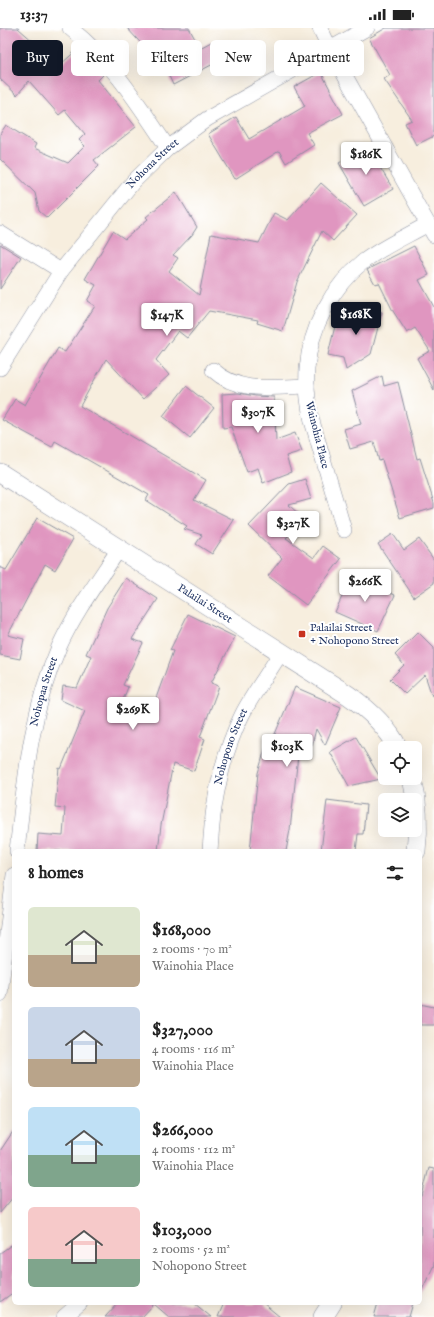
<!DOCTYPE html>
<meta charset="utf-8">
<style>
:root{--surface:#fff;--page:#f2f2f2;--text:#222;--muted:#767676;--accent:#111827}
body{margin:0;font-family:"IM FELL English",serif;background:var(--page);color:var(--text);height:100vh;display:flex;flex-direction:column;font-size:15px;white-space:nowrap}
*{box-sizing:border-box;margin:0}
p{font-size:13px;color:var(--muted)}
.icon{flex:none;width:22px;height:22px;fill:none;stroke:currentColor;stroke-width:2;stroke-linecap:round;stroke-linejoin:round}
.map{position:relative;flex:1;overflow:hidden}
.drawer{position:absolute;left:12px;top:821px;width:410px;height:456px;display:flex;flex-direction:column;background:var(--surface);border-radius:6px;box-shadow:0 4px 16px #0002}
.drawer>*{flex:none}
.banner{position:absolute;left:12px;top:12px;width:410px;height:36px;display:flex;gap:8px}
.fabs{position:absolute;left:378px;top:713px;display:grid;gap:8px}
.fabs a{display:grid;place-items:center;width:44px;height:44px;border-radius:6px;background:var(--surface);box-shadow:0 4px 16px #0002;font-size:20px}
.price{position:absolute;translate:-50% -34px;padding:0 9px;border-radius:4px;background:#fff;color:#222;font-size:13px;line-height:26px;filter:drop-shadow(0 1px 2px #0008)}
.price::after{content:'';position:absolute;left:50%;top:24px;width:12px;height:9px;margin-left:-6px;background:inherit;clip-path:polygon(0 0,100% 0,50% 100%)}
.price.current{background:var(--accent);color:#fff}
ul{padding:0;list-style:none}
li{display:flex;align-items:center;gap:12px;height:100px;padding:0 16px}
li span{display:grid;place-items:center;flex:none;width:112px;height:80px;border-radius:6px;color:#555}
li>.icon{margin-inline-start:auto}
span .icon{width:48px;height:48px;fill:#fffc;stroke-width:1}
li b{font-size:17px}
h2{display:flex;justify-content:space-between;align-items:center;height:48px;padding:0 16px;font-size:17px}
.pill{padding:0 14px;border-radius:6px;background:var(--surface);box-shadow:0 4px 16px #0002;font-size:14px;line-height:36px}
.pill.current{background:var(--accent);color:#fff}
.status{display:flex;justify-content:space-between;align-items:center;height:28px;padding:0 20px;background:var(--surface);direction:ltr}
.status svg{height:11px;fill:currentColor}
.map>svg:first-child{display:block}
.building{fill:#e096c0}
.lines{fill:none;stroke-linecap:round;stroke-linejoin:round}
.minor-casing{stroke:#898e9e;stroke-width:16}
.tertiary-casing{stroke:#898e9e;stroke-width:20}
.minor{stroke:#fff;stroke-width:15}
.tertiary{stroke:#fff;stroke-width:19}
.poi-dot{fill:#c8321e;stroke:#fff;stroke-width:1.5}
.labels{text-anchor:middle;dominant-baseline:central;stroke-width:4;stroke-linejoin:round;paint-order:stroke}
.street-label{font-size:11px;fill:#1b2f5e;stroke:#fff}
.poi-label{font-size:11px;fill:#1b2f5e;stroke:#fff;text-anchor:start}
</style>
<div class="status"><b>13:37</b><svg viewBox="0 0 49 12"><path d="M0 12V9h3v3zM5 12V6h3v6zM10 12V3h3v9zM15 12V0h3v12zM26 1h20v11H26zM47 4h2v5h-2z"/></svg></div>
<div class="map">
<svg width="434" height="1289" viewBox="0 0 434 1289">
<rect width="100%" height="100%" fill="#fff"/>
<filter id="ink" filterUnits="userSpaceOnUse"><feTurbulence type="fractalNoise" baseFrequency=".025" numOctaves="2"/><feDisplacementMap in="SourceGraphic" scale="8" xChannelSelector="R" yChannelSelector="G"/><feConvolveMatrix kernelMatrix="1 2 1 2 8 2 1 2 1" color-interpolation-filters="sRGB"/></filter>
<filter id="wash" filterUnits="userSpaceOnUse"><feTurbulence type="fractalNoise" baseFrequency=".012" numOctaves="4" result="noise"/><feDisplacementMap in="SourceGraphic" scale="16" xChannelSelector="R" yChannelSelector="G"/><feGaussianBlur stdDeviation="0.9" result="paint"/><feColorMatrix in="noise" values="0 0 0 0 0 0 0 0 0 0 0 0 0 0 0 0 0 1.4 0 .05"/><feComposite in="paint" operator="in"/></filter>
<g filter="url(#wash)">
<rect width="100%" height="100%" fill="#f7eede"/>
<g id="blocks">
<!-- building -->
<path class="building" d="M0 0H18L60 37 79 20 103 47 98 52 136 99 94 132 99 138 47 190 39 183 35 165 0 131V106L6 97 36 116 34 120 68 135 85 118 79 112 85 106 65 82 59 87 29 53 17 67 0 51Z
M127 0H189L200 20 211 14 221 32 173 57 154 14 147 22Z
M386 0H434V108L416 117 405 95 412 92 384 51 390 47 369 10Z
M321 44 343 86 307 105 314 117 286 135 279 123 235 151 208 106 236 89 249 111 305 78 294 59Z
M367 118 393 161 364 178 339 135Z
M321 155 357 187 333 213 322 203 297 254 283 303 257 295 258 292 209 283 187 310 178 303 156 332 169 347 143 371 106 331 80 378 206 452 194 472 234 492 212 526 196 516 202 507 184 501 187 498 146 472 149 467 55 413 52 419 2 392 15 371 25 377 58 320 65 324 95 278 87 273 96 257 85 251 113 203 125 211 148 191 146 189 176 164 197 199 192 207 173 227 178 230 169 243 199 267 211 206 259 215 274 185 288 192Z
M0 216 21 229 0 261Z
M414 218 429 247 419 252 434 279V362L417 330 430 323 415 300 407 305 393 283 379 255 375 256 367 242 372 239Z
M351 277 382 284 371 326 346 342 343 330 328 327 335 298 345 300Z
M382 348 384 358 398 354 417 431 420 430 434 475V480L400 490 382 432 379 433 374 414 350 421 344 401 361 396 352 363Z
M186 358 214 380 190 410 163 388Z
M238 365 256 368 274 369 276 412 295 405 302 423 286 428 291 444 263 455 258 440 247 444 231 399 223 400 222 366Z
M305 451 311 471 289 477 304 491 286 510 314 530 323 518 341 531 306 577 268 548 282 530 249 498 289 456Z
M37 490 73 511 55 542 45 536 8 607 24 611 20 631 0 627V539L6 542Z
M393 506 404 522 419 511 434 532V555L414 569 378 516Z
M352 547 395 567 378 603 335 584Z
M126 550 158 571 132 611 143 615 123 657 128 659 123 672 151 684 173 623 170 622 188 586 235 609 211 655 219 658 200 709 205 711 194 743 173 736 161 797 158 823H37L38 806 63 808 65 780 55 779 59 740 61 741 85 683 61 672 63 658 77 660 91 628 86 626 107 580Z
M418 604 434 620V668H432L425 647 405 666 390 651 404 637 395 627Z
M295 659 341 679 325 717 316 701 312 717 299 718 290 802 286 823H250L258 745 268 711 272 713Z
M356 709 381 751 349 758 330 724Z
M327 772 366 777 363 806H358L356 823H321Z
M420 976 434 979V997H420Z
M14 1102V1168L0 1185V1123Z
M429 1140 434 1141V1237L420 1266V1167L422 1168Z
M14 1215V1264L0 1274V1225Z
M118 1275H194L211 1289H169L154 1276 142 1289H105Z
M224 1275H263L280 1289H218Z
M378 1275H413L409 1289H374Z"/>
</g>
</g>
<g filter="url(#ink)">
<use href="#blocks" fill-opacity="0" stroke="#898e9e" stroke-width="1"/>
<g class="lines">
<!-- minor casing -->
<g class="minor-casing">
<g id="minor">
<path d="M70 0C112 33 139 77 168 120"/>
<path d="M320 0 330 21 434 207"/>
<path d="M0 205 61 243"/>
<path id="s1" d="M0 340 61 243 133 154 168 120 207 91 367 0"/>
<path d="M213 342C239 366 274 359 307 358"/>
<path d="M344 502 312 393C308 376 306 359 307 341 310 300 332 258 364 233 384 218 407 208 428 196"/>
<path id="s2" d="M17 823C25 752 30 686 59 619 75 584 98 553 119 521"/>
<path id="s3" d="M210 823C211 809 212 794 214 780 219 748 228 715 242 687 253 665 269 645 281 624"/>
<path d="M0 966 14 847"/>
<path d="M64 1289 80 1275"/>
</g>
</g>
<!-- tertiary casing -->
<g class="tertiary-casing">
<g id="tertiary">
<path id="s4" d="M0 445 348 667C368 681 387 698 398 720"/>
<path d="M412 750C418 775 419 798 416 823"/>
<path d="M323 1289 332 1275"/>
</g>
</g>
<!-- minor -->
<use href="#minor" class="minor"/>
<!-- tertiary -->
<use href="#tertiary" class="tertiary"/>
</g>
</g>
<!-- markers -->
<rect class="poi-dot" x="298" y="602" width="8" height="8" rx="2"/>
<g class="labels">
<!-- street labels -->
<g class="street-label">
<text stroke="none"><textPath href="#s1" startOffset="256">Nohona Street</textPath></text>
<text transform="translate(317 407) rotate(76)">Wainohia Place</text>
<text stroke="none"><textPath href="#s4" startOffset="243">Palailai Street</textPath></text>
<text stroke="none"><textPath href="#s2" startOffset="162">Nohopaa Street</textPath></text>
<text stroke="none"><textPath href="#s3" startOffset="107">Nohopono Street</textPath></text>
</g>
<!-- poi labels -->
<g class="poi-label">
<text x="310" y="600">Palailai Street<tspan x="310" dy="13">+ Nohopono Street</tspan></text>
</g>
</g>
</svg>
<div class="fabs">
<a><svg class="icon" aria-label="locate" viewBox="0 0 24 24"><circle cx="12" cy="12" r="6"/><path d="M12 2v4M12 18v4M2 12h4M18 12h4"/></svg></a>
<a><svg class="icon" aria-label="layers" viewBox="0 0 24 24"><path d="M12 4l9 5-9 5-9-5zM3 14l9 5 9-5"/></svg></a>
</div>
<b class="price" style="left:366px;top:148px">$186K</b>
<b class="price current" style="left:356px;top:308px">$168K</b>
<b class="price" style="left:167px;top:309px">$147K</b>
<b class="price" style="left:258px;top:406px">$307K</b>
<b class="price" style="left:293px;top:517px">$327K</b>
<b class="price" style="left:365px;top:575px">$266K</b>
<b class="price" style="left:133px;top:703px">$269K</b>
<b class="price" style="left:287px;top:740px">$103K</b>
<div class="banner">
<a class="pill current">Buy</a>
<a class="pill">Rent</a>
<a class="pill">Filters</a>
<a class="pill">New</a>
<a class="pill">Apartment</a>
</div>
<section class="drawer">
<h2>8 homes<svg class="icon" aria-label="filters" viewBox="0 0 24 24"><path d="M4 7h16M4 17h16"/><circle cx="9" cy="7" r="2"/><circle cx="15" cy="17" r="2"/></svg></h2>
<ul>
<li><span style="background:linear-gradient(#dfe7d0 60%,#b9a48a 0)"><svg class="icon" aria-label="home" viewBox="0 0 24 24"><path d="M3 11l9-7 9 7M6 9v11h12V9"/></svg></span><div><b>$168,000</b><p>2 rooms · 70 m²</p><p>Wainohia Place</p></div></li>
<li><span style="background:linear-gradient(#c9d6e8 65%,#b9a48a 0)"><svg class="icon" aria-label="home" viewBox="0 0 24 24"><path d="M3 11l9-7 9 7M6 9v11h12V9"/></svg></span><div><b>$327,000</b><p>4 rooms · 116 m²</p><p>Wainohia Place</p></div></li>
<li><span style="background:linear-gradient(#bfe0f5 60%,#7fa58c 0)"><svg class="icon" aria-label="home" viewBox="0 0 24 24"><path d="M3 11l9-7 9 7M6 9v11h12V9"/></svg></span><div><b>$266,000</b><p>4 rooms · 112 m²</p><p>Wainohia Place</p></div></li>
<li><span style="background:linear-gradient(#f6c9c9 65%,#7fa58c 0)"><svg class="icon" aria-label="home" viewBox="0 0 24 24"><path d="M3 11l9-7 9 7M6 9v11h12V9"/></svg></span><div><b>$103,000</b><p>2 rooms · 52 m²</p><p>Nohopono Street</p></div></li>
</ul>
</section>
</div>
